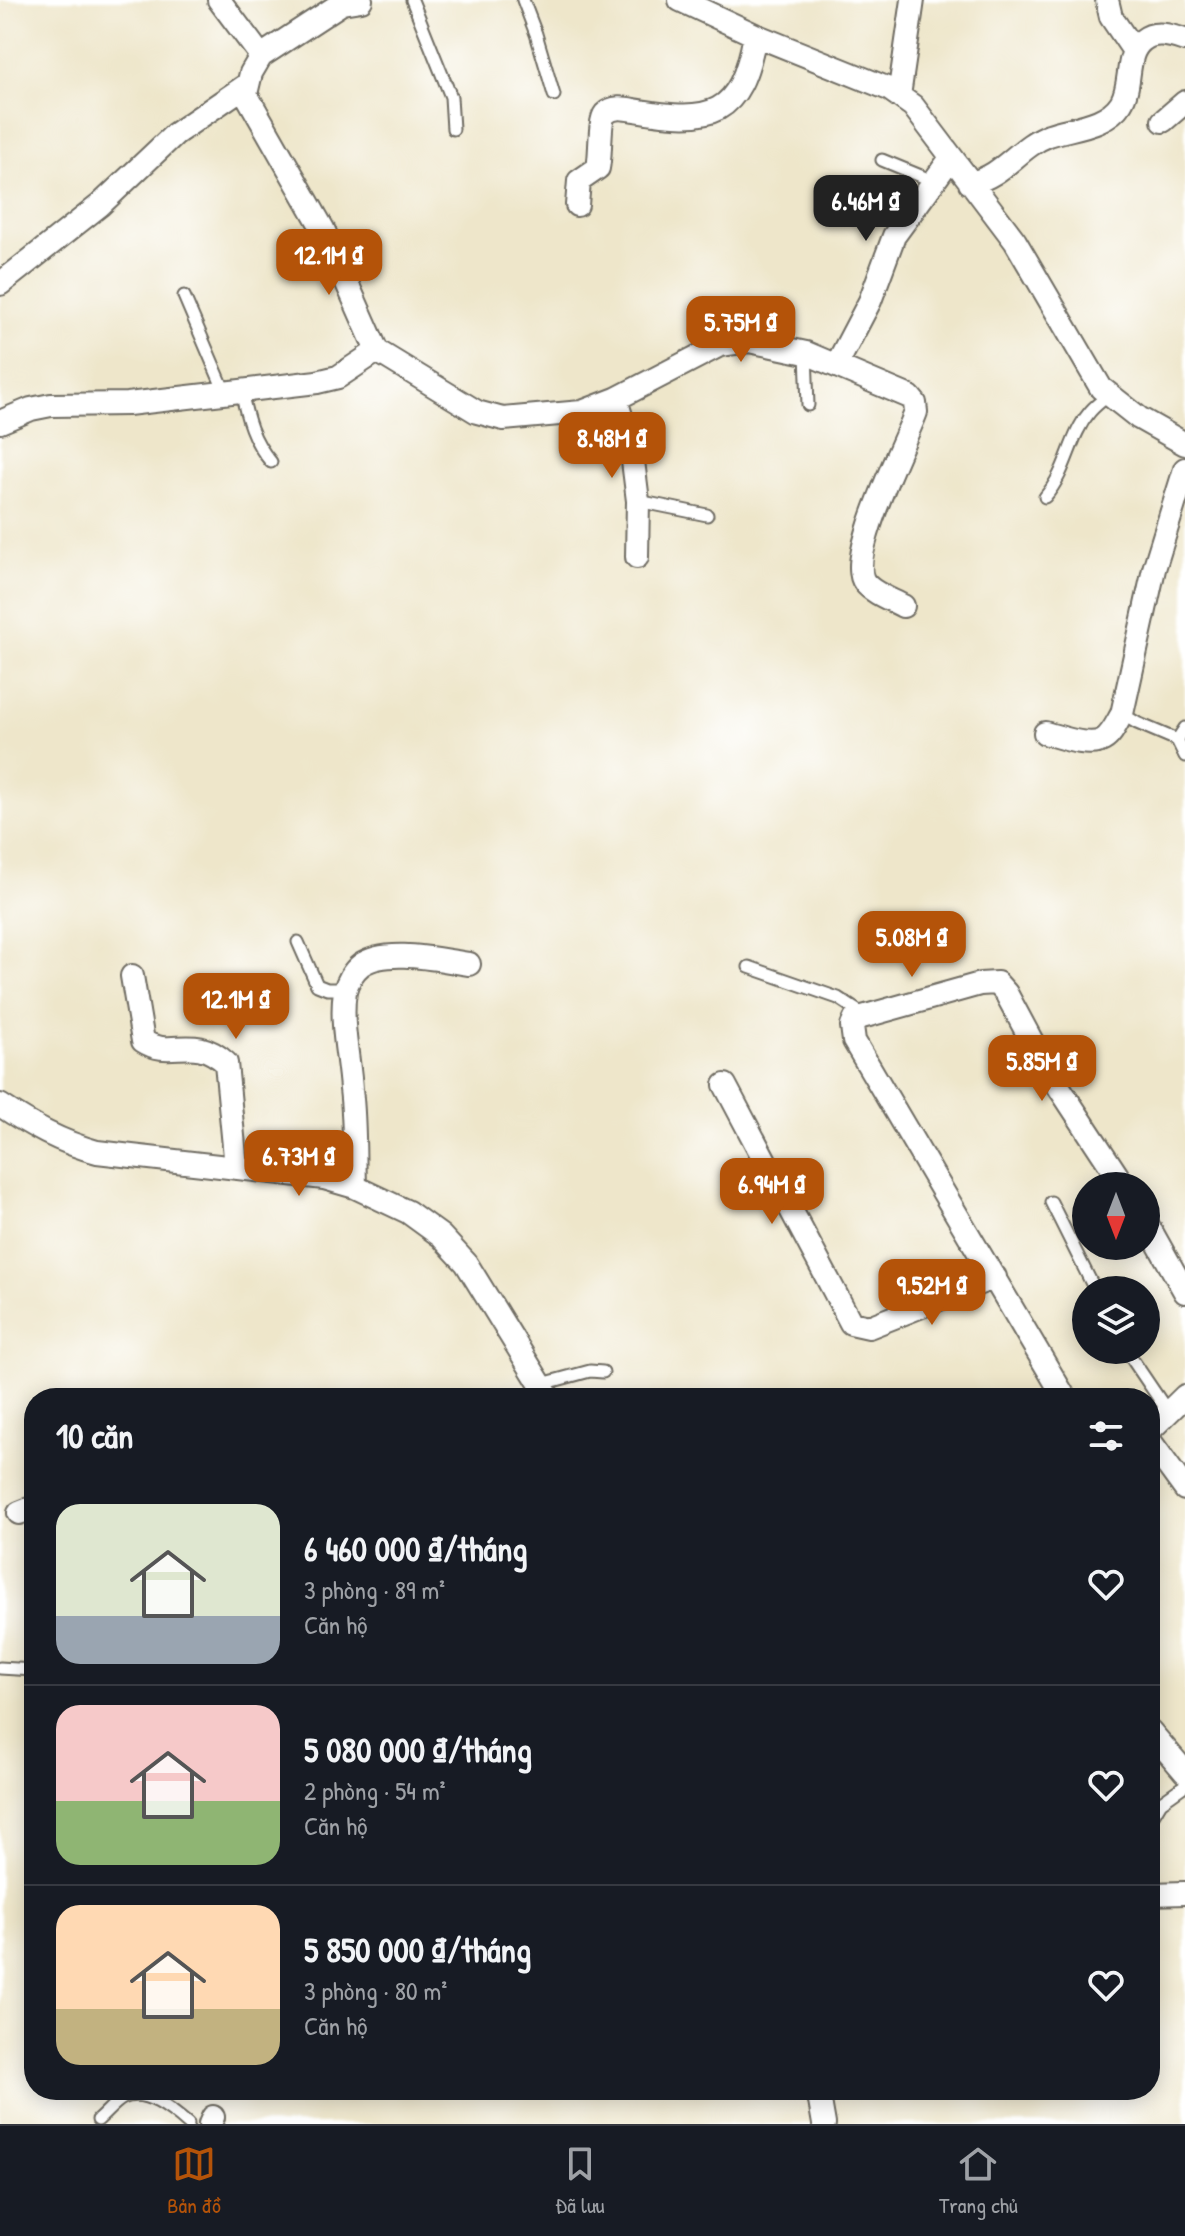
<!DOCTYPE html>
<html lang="vi">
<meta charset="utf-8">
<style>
:root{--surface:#171b24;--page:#20242c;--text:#f1f3f6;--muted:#9ea1a6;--line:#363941;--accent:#b45309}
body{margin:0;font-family:"Patrick Hand",sans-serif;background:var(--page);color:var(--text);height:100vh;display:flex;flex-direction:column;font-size:30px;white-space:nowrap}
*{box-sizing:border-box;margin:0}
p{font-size:26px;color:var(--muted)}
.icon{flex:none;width:44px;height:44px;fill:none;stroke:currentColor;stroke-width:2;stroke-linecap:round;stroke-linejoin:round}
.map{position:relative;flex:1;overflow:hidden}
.panel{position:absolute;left:24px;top:1388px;width:1136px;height:712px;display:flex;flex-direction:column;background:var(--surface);border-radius:32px;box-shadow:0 4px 20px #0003}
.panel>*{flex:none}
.needle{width:52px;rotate:180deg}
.buttons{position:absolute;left:1072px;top:1172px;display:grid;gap:16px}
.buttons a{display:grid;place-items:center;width:88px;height:88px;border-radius:50%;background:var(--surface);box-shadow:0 4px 20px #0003;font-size:40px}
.price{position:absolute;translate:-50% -68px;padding:0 18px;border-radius:16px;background:var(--accent);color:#fff;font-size:26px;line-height:52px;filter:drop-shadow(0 2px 4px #0008)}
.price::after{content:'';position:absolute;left:50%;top:48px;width:24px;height:18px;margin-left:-12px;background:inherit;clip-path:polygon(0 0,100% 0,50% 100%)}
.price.active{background:#222;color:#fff}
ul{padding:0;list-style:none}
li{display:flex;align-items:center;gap:24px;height:200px;padding:0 32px}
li+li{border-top:2px solid var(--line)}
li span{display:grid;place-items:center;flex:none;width:224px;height:160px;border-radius:24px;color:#555}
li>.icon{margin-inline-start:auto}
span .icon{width:96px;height:96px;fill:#fffc;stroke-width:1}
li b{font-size:34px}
h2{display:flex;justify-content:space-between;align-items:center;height:96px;padding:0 32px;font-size:34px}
.tabs{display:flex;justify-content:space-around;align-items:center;height:112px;border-top:2px solid var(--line);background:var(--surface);font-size:22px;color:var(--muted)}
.tabs a{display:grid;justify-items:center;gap:4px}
.tabs .active{color:var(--accent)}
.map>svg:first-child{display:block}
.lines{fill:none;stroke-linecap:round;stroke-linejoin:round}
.lane-casing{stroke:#6f6c63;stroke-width:15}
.street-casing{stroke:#6f6c63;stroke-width:26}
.lane{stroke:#fff;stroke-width:11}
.street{stroke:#fff;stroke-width:22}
</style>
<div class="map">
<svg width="1185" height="2124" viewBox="0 0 1185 2124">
<rect width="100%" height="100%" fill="#fff"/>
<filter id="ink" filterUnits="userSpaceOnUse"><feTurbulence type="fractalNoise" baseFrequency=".0125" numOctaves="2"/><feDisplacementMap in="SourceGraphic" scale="16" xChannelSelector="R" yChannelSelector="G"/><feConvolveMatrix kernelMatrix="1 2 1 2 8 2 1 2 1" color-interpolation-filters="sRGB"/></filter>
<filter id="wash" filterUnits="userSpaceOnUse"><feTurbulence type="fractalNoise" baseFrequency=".006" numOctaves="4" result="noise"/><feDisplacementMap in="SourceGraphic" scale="32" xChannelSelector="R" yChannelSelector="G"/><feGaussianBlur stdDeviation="1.8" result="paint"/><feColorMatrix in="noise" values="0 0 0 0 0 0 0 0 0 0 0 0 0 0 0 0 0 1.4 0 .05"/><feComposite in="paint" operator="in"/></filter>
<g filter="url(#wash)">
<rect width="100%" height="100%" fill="#eee6ca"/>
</g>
<g filter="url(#ink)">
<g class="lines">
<!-- lane casing -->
<g class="lane-casing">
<path id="lane" d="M412 0 451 97 453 129
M523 0 536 34 554 95
M882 160 933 181
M184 296 225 392
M806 354 808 405
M241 391C247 418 252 440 271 462
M566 451 632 453
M1045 497C1068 470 1069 437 1089 413 1094 406 1102 401 1108 395
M638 501 707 515
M1122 714 1137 723 1177 740 1185 756
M1177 740 1185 728
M298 942 317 985 327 989H345
M749 967 838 998 864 1015
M1051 1202 1095 1290
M1126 1350 1168 1412
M542 1384 590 1371 603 1372
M0 1668 34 1670
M1152 1817 1161 1802 1185 1785
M98 2120C106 2113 115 2102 123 2098 145 2087 173 2111 188 2124"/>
</g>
<!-- street casing -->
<g class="street-casing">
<path id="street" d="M219 0 261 56 251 73 246 94 323 229 377 351 477 412 503 419 582 412 616 399 720 345 749 341 806 353 910 397 915 403 916 412C905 443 845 558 865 583 873 593 892 600 903 606
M680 0 755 35 889 89 913 106 1015 241 1101 388 1139 418 1185 444
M1107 0 1111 17 1134 51
M261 56 342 3 361 0
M899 96 913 0
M1163 121 1185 102
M970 183C1003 177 1019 146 1049 135 1073 127 1106 126 1121 103 1133 84 1124 54 1143 40 1155 30 1172 36 1185 40
M577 205 579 181 598 168C601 156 599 121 605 114 613 106 624 108 634 110 712 123 740 118 755 35
M0 284 100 205 175 134 248 84
M837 364 870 301 894 236 951 158
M616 399 632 453 638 501 637 557
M0 422 31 409 51 405 128 404 317 382 338 377 377 351
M1045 733C1060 737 1089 748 1103 740 1112 735 1117 722 1122 714L1154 569 1185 469
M132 976 143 1041C172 1060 192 1032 226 1063L236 1167
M725 1085 851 1323 869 1327 995 1277
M0 1105C32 1126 60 1142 97 1152L324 1178 355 1187 408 1212 441 1236 466 1263 549 1398
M355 1187C354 1154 355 1121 351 1089 349 1058 340 1022 345 991 347 982 353 971 361 965 386 947 440 960 469 964
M1146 1222 1185 1292
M1065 1398 854 1041 852 1026 855 1019 980 984 997 983 1006 993 1045 1066 1124 1186
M1150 1430 1185 1396
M1150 1441 1185 1489
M19 1513 34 1507
M1150 1731 1185 1772
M1150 1894 1185 1893
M818 2090 824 2124
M210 2124 213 2117"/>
</g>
<!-- lane -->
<use href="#lane" class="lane"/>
<!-- street -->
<use href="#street" class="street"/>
</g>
</g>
</svg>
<div class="buttons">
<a><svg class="needle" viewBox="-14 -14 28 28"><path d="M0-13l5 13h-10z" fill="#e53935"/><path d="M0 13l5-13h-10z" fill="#9ea1a6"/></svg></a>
<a><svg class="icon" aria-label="layers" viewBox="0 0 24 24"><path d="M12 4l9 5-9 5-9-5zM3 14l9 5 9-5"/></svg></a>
</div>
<b class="price active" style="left:866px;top:243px">6.46M ₫</b>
<b class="price" style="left:329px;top:297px">12.1M ₫</b>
<b class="price" style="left:741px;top:364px">5.75M ₫</b>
<b class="price" style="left:612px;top:480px">8.48M ₫</b>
<b class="price" style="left:912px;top:979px">5.08M ₫</b>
<b class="price" style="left:236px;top:1041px">12.1M ₫</b>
<b class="price" style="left:1042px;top:1103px">5.85M ₫</b>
<b class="price" style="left:299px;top:1198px">6.73M ₫</b>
<b class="price" style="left:772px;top:1226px">6.94M ₫</b>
<b class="price" style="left:932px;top:1327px">9.52M ₫</b>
<section class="panel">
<h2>10 căn<svg class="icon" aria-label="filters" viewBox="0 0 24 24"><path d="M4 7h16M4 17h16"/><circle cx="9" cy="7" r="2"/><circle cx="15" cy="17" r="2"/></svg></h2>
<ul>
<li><span style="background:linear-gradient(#dfe7d0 70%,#9aa5b1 0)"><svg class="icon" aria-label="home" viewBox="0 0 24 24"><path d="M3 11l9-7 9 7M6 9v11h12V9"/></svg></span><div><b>6 460 000 ₫/tháng</b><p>3 phòng · 89 m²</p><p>Căn hộ</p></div><svg class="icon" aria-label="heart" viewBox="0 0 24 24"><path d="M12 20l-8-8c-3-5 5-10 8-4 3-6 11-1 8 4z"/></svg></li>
<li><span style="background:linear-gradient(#f6c9c9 60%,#8fb573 0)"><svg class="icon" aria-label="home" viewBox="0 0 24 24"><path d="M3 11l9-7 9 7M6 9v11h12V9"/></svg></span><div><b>5 080 000 ₫/tháng</b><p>2 phòng · 54 m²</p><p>Căn hộ</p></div><svg class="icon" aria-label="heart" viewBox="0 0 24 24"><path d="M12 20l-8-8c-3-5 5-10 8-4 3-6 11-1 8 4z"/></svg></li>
<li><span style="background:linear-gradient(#ffd9b3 65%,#c2b280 0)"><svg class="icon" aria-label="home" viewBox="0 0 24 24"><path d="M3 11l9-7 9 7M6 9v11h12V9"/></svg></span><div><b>5 850 000 ₫/tháng</b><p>3 phòng · 80 m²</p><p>Căn hộ</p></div><svg class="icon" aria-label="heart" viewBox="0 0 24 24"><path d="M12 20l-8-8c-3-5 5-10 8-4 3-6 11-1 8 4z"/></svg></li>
</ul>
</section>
</div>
<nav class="tabs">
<a class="active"><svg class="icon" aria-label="map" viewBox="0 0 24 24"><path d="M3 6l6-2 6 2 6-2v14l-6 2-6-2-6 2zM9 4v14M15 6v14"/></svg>Bản đồ</a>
<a><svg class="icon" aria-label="saved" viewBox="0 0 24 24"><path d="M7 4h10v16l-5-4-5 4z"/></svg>Đã lưu</a>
<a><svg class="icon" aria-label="home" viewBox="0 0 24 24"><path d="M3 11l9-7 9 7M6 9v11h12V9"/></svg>Trang chủ</a>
</nav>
